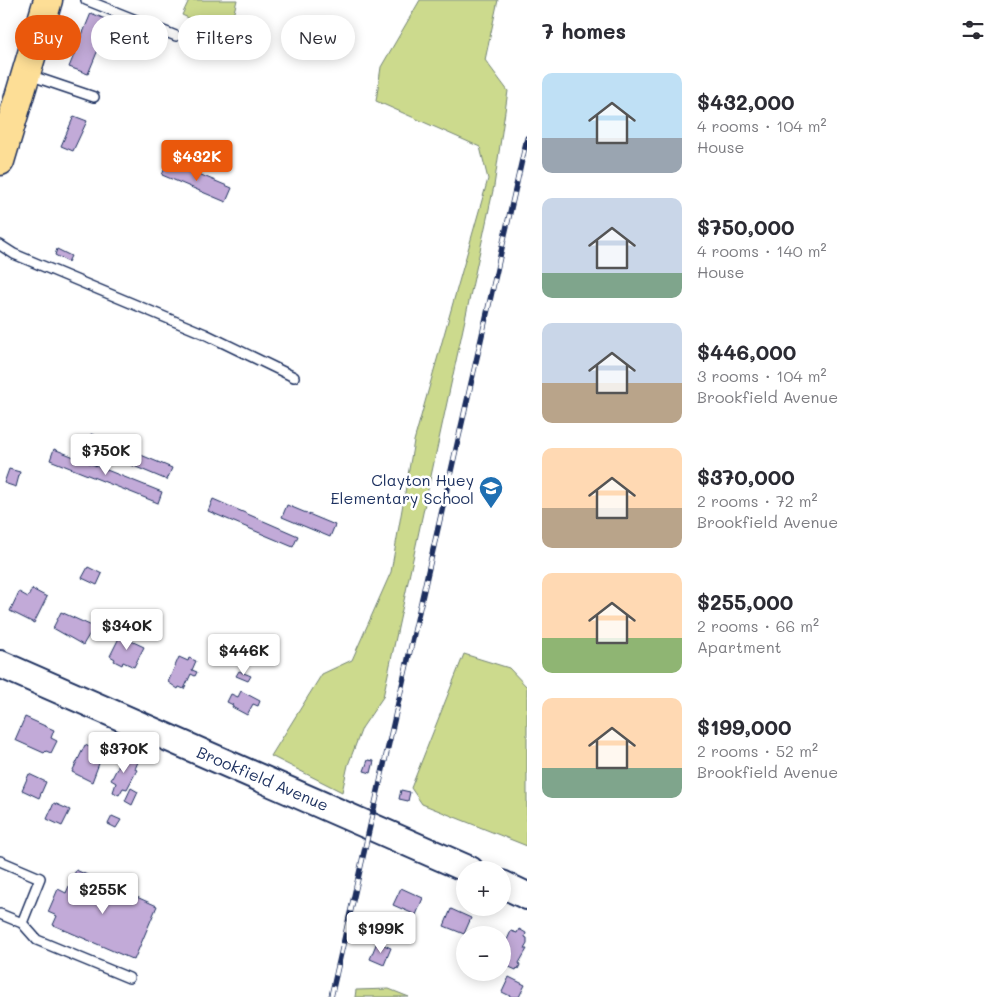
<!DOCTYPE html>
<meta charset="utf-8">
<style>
:root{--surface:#fff;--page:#f2f2f3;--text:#2b2b33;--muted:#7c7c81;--accent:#ea580c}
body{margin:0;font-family:Mali,sans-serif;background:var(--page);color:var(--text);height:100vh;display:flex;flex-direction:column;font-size:19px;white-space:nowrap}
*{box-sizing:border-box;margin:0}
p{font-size:16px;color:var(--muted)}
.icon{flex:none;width:28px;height:28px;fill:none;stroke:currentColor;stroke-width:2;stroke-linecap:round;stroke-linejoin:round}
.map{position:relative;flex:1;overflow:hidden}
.drawer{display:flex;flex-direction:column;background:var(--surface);width:475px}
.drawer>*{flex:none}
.hud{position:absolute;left:15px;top:15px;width:436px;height:45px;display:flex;gap:10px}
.tools{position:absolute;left:456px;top:861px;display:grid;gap:10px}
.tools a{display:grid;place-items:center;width:55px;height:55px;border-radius:50%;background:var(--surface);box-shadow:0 2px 12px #0003;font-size:25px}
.price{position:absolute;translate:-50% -42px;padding:0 11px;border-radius:5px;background:#fff;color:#222;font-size:16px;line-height:32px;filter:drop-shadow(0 1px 2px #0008)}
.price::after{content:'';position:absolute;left:50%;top:30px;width:15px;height:11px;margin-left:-8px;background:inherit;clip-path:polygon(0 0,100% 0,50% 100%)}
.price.selected{background:var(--accent);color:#fff}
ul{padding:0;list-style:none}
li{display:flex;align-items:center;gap:15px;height:125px;padding:0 15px}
li span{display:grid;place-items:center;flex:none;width:140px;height:100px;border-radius:10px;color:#555}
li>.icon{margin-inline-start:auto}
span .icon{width:60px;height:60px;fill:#fffc;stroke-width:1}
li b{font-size:21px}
h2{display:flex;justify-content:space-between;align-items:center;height:60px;padding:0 15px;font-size:21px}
.pill{padding:0 18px;border-radius:22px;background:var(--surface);box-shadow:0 2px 12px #0003;font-size:18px;line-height:45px}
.pill.selected{background:var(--accent);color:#fff}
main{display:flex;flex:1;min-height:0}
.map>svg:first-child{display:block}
.green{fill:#ccda8d;stroke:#748476}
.building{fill:#c2aad8;stroke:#1b2f5e}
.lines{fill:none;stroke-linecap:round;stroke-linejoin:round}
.lane-casing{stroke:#1b2f5e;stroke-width:12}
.secondary-casing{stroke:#1b2f5e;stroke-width:30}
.primary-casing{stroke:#1b2f5e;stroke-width:31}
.lane{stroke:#fff;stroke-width:9}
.secondary{stroke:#fff;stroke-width:26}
.primary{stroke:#fdde96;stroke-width:28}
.rail-casing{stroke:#1b2f5e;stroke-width:5.5}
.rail{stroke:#fff;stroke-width:4;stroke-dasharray:11;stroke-linecap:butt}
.labels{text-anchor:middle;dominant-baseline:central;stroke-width:5;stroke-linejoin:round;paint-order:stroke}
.poi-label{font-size:16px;fill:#1b2f5e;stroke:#fff;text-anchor:end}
.street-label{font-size:16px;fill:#1b2f5e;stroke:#fff}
</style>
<main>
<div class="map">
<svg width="527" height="997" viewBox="0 0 527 997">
<rect width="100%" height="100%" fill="#fff"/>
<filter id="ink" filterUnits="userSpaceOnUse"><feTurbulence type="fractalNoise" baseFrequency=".02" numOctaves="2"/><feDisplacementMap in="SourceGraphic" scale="10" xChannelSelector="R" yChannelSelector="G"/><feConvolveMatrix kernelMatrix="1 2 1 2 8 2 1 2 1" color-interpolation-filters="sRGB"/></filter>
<g filter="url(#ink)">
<!-- green -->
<path class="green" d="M189 0H237L228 36 182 15Z
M420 0H498L485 60 508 91 494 186 383 697 362 728 348 765 342 792 271 756 322 674 352 660 391 572 414 441 488 179 480 147 376 101 381 67Z
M464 654 509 668 527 687V846L422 804 411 788Z
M389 989 409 997H355L356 990Z"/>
<!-- building -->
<path class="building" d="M91 13 110 21 88 74 69 67Z
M74 116 87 121 73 151 61 146Z
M168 161 232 188 226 202 162 175Z
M57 249 71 256 68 262 55 255Z
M91 434 172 468 167 480 86 446Z
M54 449 162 492 158 503 50 460Z
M9 469 20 472 16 487 4 483Z
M213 499 298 536 293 547 208 511Z
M287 505 335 525 330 537 282 517Z
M88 567 102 574 97 585 82 578Z
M32 589 47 597 34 623 10 611 19 592 28 597Z
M61 612 92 626 90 629 92 630 83 645 53 628Z
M122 632 131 636 129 640 144 647 134 667 123 662 122 665 114 661 115 659 110 656Z
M179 657 188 661 189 658 196 661 192 670 197 672 195 676 191 674 184 689 179 687 178 689 168 682Z
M239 671 251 676 248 681 236 676Z
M241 691 260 701 258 706 253 704 247 715 232 707 233 705 227 702 231 694 238 697Z
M25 717 54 730 51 738 57 741 51 753 46 751 44 753 15 740Z
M85 745 103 753 92 782 72 772Z
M124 755 138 762 135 769 137 770 127 789 123 788 119 795 113 792 116 783 111 780Z
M368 760 374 761 371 773 364 771Z
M29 774 46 782 39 798 22 790Z
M131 788 138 792 132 805 125 801Z
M401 790 410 792 408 801 399 799Z
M54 803 70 810 62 826 47 819Z
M112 816 121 820 116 828 108 824Z
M76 870 157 906 134 960 53 925 57 916 48 912 58 889 66 893Z
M401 888 423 898 416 915 393 905Z
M451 909 471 918 464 934 444 926Z
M519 929 526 933 525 937 527 938V944L524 949H527L519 963 520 965 518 969 517 968 516 970 507 966 510 960 502 956V951L511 931 517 933Z
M377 942 391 948 384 965 370 959Z
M509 977 525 985 519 997H512L502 992Z"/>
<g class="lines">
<!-- lane casing -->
<g class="lane-casing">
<path id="lane" d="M86 0 176 36
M29 75 94 97
M0 245 14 254 205 334 294 377
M0 861 40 878 22 923 0 914
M22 923 37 940 129 978"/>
</g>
<!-- secondary casing -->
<g class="secondary-casing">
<path id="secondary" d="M0 664 470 870
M502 884 527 896"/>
</g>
<!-- primary casing -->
<g class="primary-casing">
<path id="primary" d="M0 161 48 0"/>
</g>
<!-- lane -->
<use href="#lane" class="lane"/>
<!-- secondary -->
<use href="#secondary" class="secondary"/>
<!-- primary -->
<use href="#primary" class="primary"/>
<!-- rail casing -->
<g class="rail-casing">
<path id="rail" d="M331 997 527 138"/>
</g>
<!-- rail -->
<use href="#rail" class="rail"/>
</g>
</g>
<!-- icons -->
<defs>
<g id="school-pin" transform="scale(1.25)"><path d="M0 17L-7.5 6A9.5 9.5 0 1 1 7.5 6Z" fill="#1f6fb2" stroke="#fff"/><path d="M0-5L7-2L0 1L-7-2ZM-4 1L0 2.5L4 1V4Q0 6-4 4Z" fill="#fff"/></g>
</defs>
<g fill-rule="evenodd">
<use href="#school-pin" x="491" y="488"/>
</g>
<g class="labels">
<!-- poi labels -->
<g class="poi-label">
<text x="474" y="479">Clayton Huey<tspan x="474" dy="18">Elementary School</tspan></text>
</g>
<!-- street labels -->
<g class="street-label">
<text transform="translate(263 778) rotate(23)">Brookfield Avenue</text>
</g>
</g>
</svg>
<div class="tools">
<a>+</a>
<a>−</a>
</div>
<b class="price selected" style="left:197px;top:182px">$432K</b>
<b class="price" style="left:106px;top:476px">$750K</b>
<b class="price" style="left:127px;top:651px">$340K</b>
<b class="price" style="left:244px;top:676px">$446K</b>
<b class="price" style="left:124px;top:774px">$370K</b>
<b class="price" style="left:103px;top:915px">$255K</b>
<b class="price" style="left:381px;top:954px">$199K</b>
<div class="hud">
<a class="pill selected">Buy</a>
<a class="pill">Rent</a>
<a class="pill">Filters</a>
<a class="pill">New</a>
</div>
</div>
<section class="drawer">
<h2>7 homes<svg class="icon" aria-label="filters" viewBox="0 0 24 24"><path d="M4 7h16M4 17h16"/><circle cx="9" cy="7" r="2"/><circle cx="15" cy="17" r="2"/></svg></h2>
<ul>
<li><span style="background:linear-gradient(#bfe0f5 65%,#9aa5b1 0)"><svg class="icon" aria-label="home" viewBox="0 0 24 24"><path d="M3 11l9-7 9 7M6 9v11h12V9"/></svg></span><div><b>$432,000</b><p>4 rooms · 104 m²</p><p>House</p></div></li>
<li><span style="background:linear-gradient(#c9d6e8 75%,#7fa58c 0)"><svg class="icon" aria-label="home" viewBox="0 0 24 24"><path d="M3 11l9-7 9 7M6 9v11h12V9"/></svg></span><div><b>$750,000</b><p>4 rooms · 140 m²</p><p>House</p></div></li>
<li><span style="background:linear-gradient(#c9d6e8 60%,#b9a48a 0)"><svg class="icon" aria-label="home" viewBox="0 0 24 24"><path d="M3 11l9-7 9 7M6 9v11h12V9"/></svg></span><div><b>$446,000</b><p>3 rooms · 104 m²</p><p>Brookfield Avenue</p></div></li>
<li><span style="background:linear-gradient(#ffd9b3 60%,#b9a48a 0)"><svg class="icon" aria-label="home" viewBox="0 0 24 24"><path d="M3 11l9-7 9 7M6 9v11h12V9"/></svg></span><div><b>$370,000</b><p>2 rooms · 72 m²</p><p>Brookfield Avenue</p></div></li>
<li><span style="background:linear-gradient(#ffd9b3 65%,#8fb573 0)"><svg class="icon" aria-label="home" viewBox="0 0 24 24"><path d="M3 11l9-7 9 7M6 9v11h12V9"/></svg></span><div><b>$255,000</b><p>2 rooms · 66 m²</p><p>Apartment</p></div></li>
<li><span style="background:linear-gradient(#ffd9b3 70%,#7fa58c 0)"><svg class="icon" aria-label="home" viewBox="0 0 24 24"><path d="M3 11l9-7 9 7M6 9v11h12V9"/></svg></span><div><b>$199,000</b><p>2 rooms · 52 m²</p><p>Brookfield Avenue</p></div></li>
</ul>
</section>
</main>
